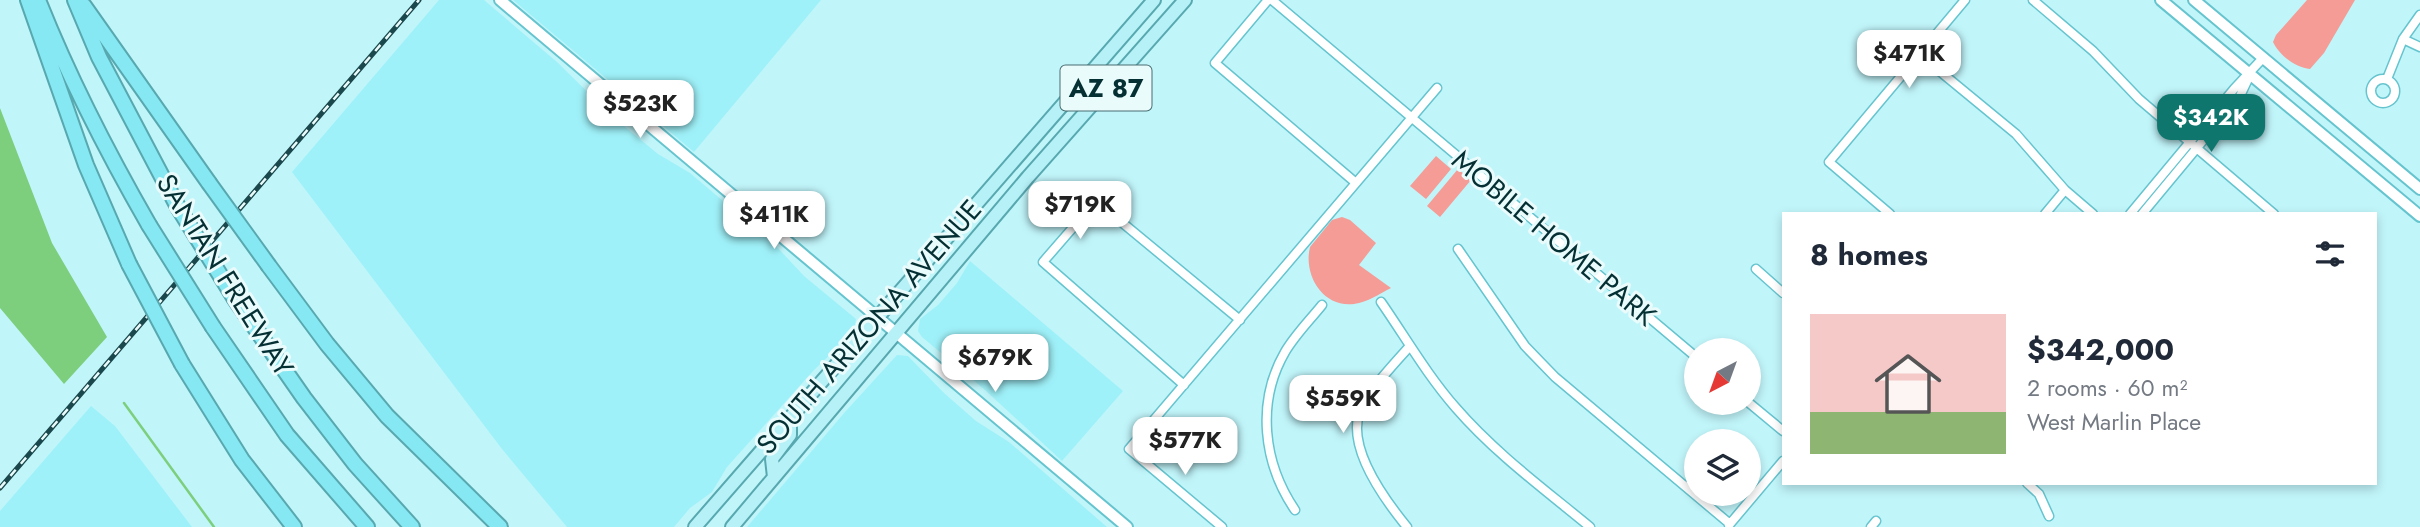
<!DOCTYPE html>
<meta charset="utf-8">
<style>
:root{--surface:#fff;--page:#f6f6f7;--text:#1f2937;--muted:#747a83;--line:#e0e1e3;--accent:#0f766e}
body{margin:0;font-family:Jost,sans-serif;background:var(--page);color:var(--text);height:100vh;display:flex;flex-direction:column;font-size:26px;white-space:nowrap}
*{box-sizing:border-box;margin:0}
p{font-size:23px;color:var(--muted)}
.icon{flex:none;width:38px;height:38px;fill:none;stroke:currentColor;stroke-width:2;stroke-linecap:round;stroke-linejoin:round}
.map{position:relative;flex:1;overflow:hidden}
.details{position:absolute;left:1782px;top:212px;width:595px;height:273px;display:flex;flex-direction:column;background:var(--surface);border-radius:0px;box-shadow:0 4px 10px #0003}
.details>*{flex:none}
.needle{width:46px;rotate:221deg}
.tools{position:absolute;left:1684px;top:338px;display:grid;gap:14px}
.tools a{display:grid;place-items:center;width:77px;height:77px;border-radius:50%;background:var(--surface);box-shadow:0 4px 10px #0003;font-size:35px}
.price{position:absolute;translate:-50% -60px;padding:0 16px;border-radius:14px;background:#fff;color:#222;font-size:23px;line-height:46px;filter:drop-shadow(0 2px 4px #0008)}
.price::after{content:'';position:absolute;left:50%;top:42px;width:21px;height:16px;margin-left:-10px;background:inherit;clip-path:polygon(0 0,100% 0,50% 100%)}
.price.on{background:var(--accent);color:#fff}
ul{padding:0;list-style:none}
li{display:flex;align-items:center;gap:21px;height:175px;padding:0 28px}
li+li{border-top:2px solid var(--line)}
li span{display:grid;place-items:center;flex:none;width:196px;height:140px;border-radius:0px;color:#555}
li>.icon{margin-inline-start:auto}
span .icon{width:84px;height:84px;fill:#fffc;stroke-width:1}
li b{font-size:30px}
h2{display:flex;justify-content:space-between;align-items:center;height:84px;padding:0 28px;font-size:30px}
.map>svg:first-child{display:block}
.built{fill:#9ff1f9}
.green{fill:#f49c95}
.water{fill:#7dcf7d}
.lines{fill:none;stroke-linecap:round;stroke-linejoin:round}
.stream{stroke:#7dcf7d;stroke-width:2.5}
.street-casing{stroke:#66c4ce;stroke-width:11}
.secondary-casing{stroke:#66c4ce;stroke-width:14}
.primary-casing{stroke:#58a8b0;stroke-width:16}
.highway-casing{stroke:#58a8b0;stroke-width:18}
.street{stroke:#fff;stroke-width:8}
.secondary{stroke:#fff;stroke-width:10}
.primary{stroke:#b6f1f7;stroke-width:12}
.highway{stroke:#86e8f2;stroke-width:14}
.rail-casing{stroke:#1b484c;stroke-width:5}
.rail{stroke:#eafbfc;stroke-width:2.5;stroke-dasharray:8;stroke-linecap:butt}
.highway-bridge-casing{stroke:#58a8b0;stroke-width:18;stroke-linecap:butt}
.highway-bridge{stroke:#86e8f2;stroke-width:14}
.labels{text-anchor:middle;dominant-baseline:central;stroke-width:6;stroke-linejoin:round;paint-order:stroke}
.shield{fill:#eafbfc;stroke:#496d70;stroke-width:2}
.shield-label{font-size:26px;font-weight:bold;fill:#043034}
.street-label{font-size:28px;fill:#043034;stroke:#eafbfc}
</style>
<div class="map">
<svg width="2420" height="527" viewBox="0 0 2420 527">
<rect width="100%" height="100%" fill="#c0f5fa"/>
<!-- built -->
<path class="built" d="M439 0H484L557 62 613 117 658 154 690 173 776 246 804 276 856 319 854 332 813 371 727 467 712 492 690 508 674 527H567L502 449 292 172Z
M513 0H821L694 152Z
M970 261 1123 391 1062 461 985 390 922 337 918 331 920 319 938 305 957 283Z
M897 355 908 356 944 393 976 421 1009 442 1107 527H747L845 412Z
M91 406 115 426 192 527H0V511Z"/>
<!-- green -->
<path class="green" d="M2307 0H2355L2324 53 2310 69C2296 68 2279 55 2273 42L2276 35Z
M1436 156 1451 169 1426 199 1410 186Z
M1458 169 1471 180 1440 217 1427 206Z
M1342 217 1350 220 1376 243 1359 265 1391 288C1379 294 1368 302 1354 304 1323 308 1303 275 1310 247L1332 220Z"/>
<!-- water -->
<path class="water" d="M0 108 52 243 107 337 64 384 0 308Z"/>
<g class="lines">
<!-- stream -->
<path class="stream" d="M124 403 214 527"/>
<!-- street casing -->
<g class="street-casing">
<path id="street" d="M1268 0 1215 63 1356 183
M1272 0 1696 357
M2033 0 2093 51 2139 99 2274 214
M2403 39 2420 47
M1920 55 2016 134 2065 190 2093 214
M2387 79 2403 39 2420 15
M2371 91a12 12 0 1 1 24 0a12 12 0 1 1-24 0Z
M1890 214 1829 162 1965 0
M2045 214 2065 190
M2130 214 2234 89 2263 58
M2142 214 2240 96 2248 79
M1458 249 1525 346 1555 377 1730 524
M1756 269 1783 293
M1381 302C1406 338 1427 375 1456 408 1495 453 1544 489 1590 527
M1184 385 1043 262 1096 201 1240 320
M1748 402 1783 431
M2027 483 2039 494 2049 516
M1295 510C1263 463 1256 402 1285 352 1295 335 1310 320 1322 305
M1729 525 1783 461
M1222 527 1129 449 1437 88
M1407 527C1385 500 1346 447 1360 411 1368 391 1394 364 1409 347
M1871 527 1876 521"/>
</g>
<!-- secondary casing -->
<g class="secondary-casing">
<path id="secondary" d="M500 0 1127 527
M2161 0 2420 216
M2194 0 2420 189"/>
</g>
<!-- primary casing -->
<g class="primary-casing">
<path id="primary" d="M774 477 772 459 790 435V418
M695 527 1154 0
M732 527 1028 177 1185 0"/>
</g>
<!-- highway casing -->
<g class="highway-casing">
<path id="highway" d="M28 0 86 165 129 264
M38 0C69 78 107 152 149 225
M75 0 99 57 178 207
M84 6 209 183
M269 266 327 344 387 416 500 527
M235 299 304 398 355 464 412 527
M213 327 287 435 367 527
M182 364 242 460 294 527"/>
</g>
<!-- street -->
<use href="#street" class="street"/>
<!-- secondary -->
<use href="#secondary" class="secondary"/>
<!-- primary -->
<use href="#primary" class="primary"/>
<!-- highway -->
<use href="#highway" class="highway"/>
<!-- rail casing -->
<g class="rail-casing">
<path id="rail" d="M0 488 419 0"/>
</g>
<!-- rail -->
<use href="#rail" class="rail"/>
<!-- highway-bridge casing -->
<g class="highway-bridge-casing">
<path id="highway-bridge" d="M209 183 269 266
M178 207 235 299
M149 225 213 327
M129 264 182 364"/>
</g>
<!-- highway-bridge -->
<use href="#highway-bridge" class="highway-bridge"/>
</g>
<g class="labels">
<!-- shield labels -->
<rect class="shield" x="1060.5" y="65.5" width="91" height="45" rx="5"/>
<g class="shield-label">
<text x="1106" y="88">AZ 87</text>
</g>
<!-- street labels -->
<g class="street-label">
<text transform="translate(1554 238) rotate(40)">MOBILE HOME PARK</text>
<text transform="translate(225 275) rotate(58)">SANTAN FREEWAY</text>
<text transform="translate(869 327) rotate(-49)">SOUTH ARIZONA AVENUE</text>
</g>
</g>
</svg>
<div class="tools">
<a><svg class="needle" viewBox="-14 -14 28 28"><path d="M0-13l5 13h-10z" fill="#e53935"/><path d="M0 13l5-13h-10z" fill="#747a83"/></svg></a>
<a><svg class="icon" aria-label="layers" viewBox="0 0 24 24"><path d="M12 4l9 5-9 5-9-5zM3 14l9 5 9-5"/></svg></a>
</div>
<b class="price" style="left:1909px;top:90px">$471K</b>
<b class="price" style="left:640px;top:140px">$523K</b>
<b class="price on" style="left:2211px;top:154px">$342K</b>
<b class="price" style="left:1080px;top:241px">$719K</b>
<b class="price" style="left:774px;top:251px">$411K</b>
<b class="price" style="left:995px;top:394px">$679K</b>
<b class="price" style="left:1343px;top:435px">$559K</b>
<b class="price" style="left:1185px;top:477px">$577K</b>
<section class="details">
<h2>8 homes<svg class="icon" aria-label="filters" viewBox="0 0 24 24"><path d="M4 7h16M4 17h16"/><circle cx="9" cy="7" r="2"/><circle cx="15" cy="17" r="2"/></svg></h2>
<ul>
<li><span style="background:linear-gradient(#f6c9c9 70%,#8fb573 0)"><svg class="icon" aria-label="home" viewBox="0 0 24 24"><path d="M3 11l9-7 9 7M6 9v11h12V9"/></svg></span><div><b>$342,000</b><p>2 rooms · 60 m²</p><p>West Marlin Place</p></div></li>
</ul>
</section>
</div>
